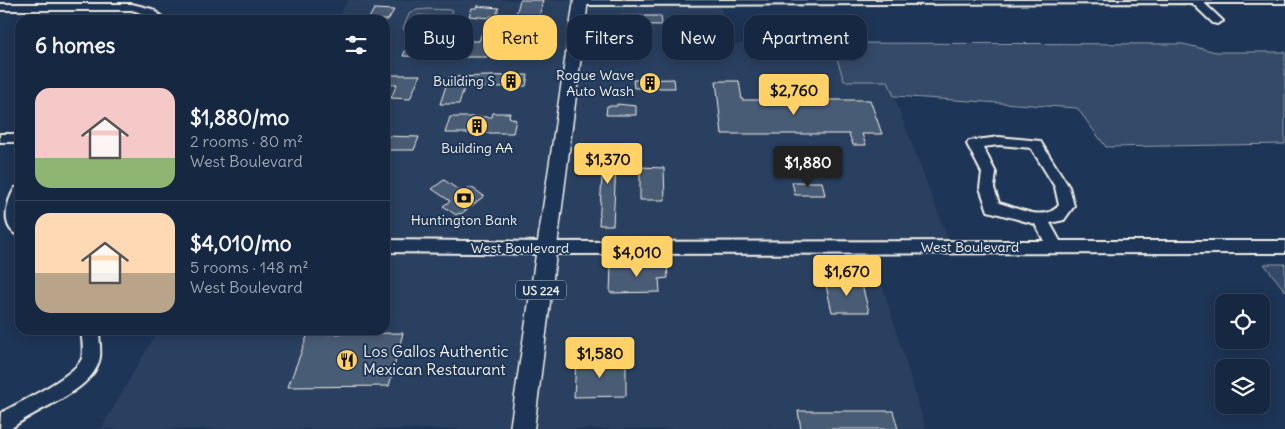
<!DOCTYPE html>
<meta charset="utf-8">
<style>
:root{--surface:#162841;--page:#23344c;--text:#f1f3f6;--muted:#9ea6b1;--line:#35445a;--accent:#ffd166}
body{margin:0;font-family:Delius,sans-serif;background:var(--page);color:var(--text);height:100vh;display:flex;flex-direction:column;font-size:19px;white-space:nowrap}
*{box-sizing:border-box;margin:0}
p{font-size:16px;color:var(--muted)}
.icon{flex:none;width:28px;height:28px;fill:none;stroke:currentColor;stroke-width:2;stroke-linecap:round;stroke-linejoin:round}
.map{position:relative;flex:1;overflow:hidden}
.drawer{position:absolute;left:15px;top:15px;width:375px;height:320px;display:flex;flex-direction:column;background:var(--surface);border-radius:15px;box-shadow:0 2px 12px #0003,0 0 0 1px var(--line)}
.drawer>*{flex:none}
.hud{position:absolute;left:405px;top:15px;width:475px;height:45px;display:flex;gap:10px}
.tools{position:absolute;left:1215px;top:294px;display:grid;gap:10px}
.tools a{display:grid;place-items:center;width:55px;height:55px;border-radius:10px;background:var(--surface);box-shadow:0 2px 12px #0003,0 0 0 1px var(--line);font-size:25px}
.price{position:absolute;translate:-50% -42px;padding:0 11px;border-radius:5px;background:var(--accent);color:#111;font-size:16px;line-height:32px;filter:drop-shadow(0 1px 2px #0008)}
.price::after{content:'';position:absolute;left:50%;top:30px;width:15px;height:11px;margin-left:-8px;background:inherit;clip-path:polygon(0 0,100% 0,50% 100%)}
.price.on{background:#222;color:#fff}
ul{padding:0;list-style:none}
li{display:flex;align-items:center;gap:15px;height:125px;padding:0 20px}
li+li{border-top:1px solid var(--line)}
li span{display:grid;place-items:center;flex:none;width:140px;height:100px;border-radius:15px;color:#555}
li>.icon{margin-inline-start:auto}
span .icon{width:60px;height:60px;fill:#fffc;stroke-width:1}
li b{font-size:21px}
h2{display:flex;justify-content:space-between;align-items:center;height:60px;padding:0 20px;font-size:21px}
.chip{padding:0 18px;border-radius:15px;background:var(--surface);box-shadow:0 2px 12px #0003,0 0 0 1px var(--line);font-size:18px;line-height:45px}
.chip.on{background:var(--accent);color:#111}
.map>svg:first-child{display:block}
.built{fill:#2a4060}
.green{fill:#354a67;stroke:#949ea8}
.water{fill:#5e6d82;stroke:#9aa2ab}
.building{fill:#485b74;stroke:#f4f1e8}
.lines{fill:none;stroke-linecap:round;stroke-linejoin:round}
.minor-casing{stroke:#f4f1e8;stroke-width:4}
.major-casing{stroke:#f4f1e8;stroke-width:3}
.minor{fill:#1d3557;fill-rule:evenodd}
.major{fill:#1d3557;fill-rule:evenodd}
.labels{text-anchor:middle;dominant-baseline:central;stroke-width:4;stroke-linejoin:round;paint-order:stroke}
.shield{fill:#1d3557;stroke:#b4b9bc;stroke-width:1}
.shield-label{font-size:12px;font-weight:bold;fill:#f4f1e8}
.poi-label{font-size:14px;fill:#f4f1e8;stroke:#1d3557;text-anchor:end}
.street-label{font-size:14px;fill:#f4f1e8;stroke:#1d3557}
.near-poi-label{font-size:16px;fill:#f4f1e8;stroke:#1d3557;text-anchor:start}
</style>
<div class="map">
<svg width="1285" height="429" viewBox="0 0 1285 429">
<rect width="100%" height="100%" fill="#1d3557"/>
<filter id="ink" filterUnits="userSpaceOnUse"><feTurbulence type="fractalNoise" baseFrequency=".02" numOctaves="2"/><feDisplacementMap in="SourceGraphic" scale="10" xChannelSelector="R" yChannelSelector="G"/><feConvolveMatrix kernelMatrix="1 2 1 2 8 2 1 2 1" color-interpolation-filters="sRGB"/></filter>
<g filter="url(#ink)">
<!-- built -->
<path class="built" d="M348 0H756L720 2 728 44 832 43 844 81H888L951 247 871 248 926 429H101L158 330H385V20H336Z"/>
<!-- green -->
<path class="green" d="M428 9 453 10 446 33H407L403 29 409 14 417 10Z
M832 43 1183 44 1216 52H1285V144L1106 147 1077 108 894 96 888 81H844Z
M1264 264H1285V291Z"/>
<!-- water -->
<path class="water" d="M419 15 440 17V21L433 29 415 27 414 18Z"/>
<!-- building -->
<path class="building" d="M520 0H543L530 57H458L463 41H479L482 33H511Z
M477 6 499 8 496 16H490V18L469 16 472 8H477Z
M374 9 394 10 388 20H368Z
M607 16H661L662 25 606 24Z
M408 44 432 45 428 57 403 56Z
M385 75H420L410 99 391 98 397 84H385Z
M528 75 526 86 464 88 459 104H440L449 77Z
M674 79 675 88H634L633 80Z
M716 81H739L742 100H870L882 134H862L866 145H853L849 134H722Z
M617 104 636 106V115H606L607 106H617Z
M493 113H510L509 117 516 120 513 133H445L450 117H492Z
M385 136 419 137 414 150H385Z
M604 145H617L613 225H599Z
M640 167 664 168 665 200H640Z
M444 180 463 193 471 187 484 196 461 214 459 213 456 215 443 206 450 201 432 189Z
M792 182H822L825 195H795Z
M667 264 668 278 659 279 660 292 610 293 611 265Z
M825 281H861L869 312H832Z
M403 333 389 386 288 387 308 334Z
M576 361H626V396L574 397Z
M798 411H893L898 429H801Z"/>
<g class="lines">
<!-- minor casing -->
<g class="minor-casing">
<path id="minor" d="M577 0H1285V3H1204L1223 21 1217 24 1213 23 1192 3 581 5 577 4Z
M0 4H132L152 9 166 20C152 20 146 14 132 10H0Z
M0 134H20V142H0Z
M999 137 1040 141 1069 187 1074 206 1064 220 1050 223 1060 241H1285V253L547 254 385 252V240L547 242 1044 241 1035 224 988 211 980 188 982 173 967 144 969 141ZM999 145 1031 148 1055 187 1059 205C1045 223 1018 208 999 203L994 188 996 173 983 147Z
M20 187V236C0 229 6 203 15 188Z
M81 330H99C99 339 101 348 100 357 94 393 34 408 11 429H0L1 413C18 403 77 375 82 358 84 349 82 339 81 330Z"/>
</g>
<!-- major casing -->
<g class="major-casing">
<path id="major" d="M574 0H588L534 429H510Z"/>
</g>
<!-- minor -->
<use href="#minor" class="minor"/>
<!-- major -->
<use href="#major" class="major"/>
</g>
</g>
<!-- icons -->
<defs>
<g id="building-disc" transform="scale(1.125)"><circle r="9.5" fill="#ffd166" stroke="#1d3557"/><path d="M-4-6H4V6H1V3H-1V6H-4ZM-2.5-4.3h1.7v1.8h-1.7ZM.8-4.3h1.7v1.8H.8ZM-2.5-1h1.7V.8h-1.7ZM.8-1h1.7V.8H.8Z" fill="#111"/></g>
<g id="bank-disc" transform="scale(1.125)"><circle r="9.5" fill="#ffd166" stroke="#1d3557"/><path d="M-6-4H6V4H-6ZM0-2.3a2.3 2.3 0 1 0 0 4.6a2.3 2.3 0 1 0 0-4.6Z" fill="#111"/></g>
<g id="restaurant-disc" transform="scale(1.125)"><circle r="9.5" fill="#ffd166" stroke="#1d3557"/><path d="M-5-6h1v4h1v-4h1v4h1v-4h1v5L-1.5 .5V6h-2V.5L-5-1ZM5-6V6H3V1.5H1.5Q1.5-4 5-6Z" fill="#111"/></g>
</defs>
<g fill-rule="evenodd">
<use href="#building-disc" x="511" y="81"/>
<use href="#building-disc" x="650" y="83"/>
<use href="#building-disc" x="477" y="126"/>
<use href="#bank-disc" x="464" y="198"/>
<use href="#restaurant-disc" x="347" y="360"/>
</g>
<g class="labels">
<!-- shield labels -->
<rect class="shield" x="516" y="280.5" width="50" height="19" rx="4"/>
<g class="shield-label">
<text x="541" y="290">US 224</text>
</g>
<!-- poi labels -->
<g class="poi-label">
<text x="634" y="75">Rogue Wave<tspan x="634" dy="16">Auto Wash</tspan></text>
<text x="495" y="81">Building S</text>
<text x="477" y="148" text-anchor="middle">Building AA</text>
<text x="464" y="220" text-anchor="middle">Huntington Bank</text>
</g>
<!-- street labels -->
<g class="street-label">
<text x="970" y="247">West Boulevard</text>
<text x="520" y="248">West Boulevard</text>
</g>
<!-- near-poi labels -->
<g class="near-poi-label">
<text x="363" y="351">Los Gallos Authentic<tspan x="363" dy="18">Mexican Restaurant</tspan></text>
</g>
</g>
</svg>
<div class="tools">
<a><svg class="icon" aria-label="locate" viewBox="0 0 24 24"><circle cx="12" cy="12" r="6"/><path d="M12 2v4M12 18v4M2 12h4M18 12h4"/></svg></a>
<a><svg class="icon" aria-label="layers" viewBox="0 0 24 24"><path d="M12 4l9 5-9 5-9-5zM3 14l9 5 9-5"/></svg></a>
</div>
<b class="price" style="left:794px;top:116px">$2,760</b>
<b class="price" style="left:608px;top:185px">$1,370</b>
<b class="price on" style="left:808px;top:188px">$1,880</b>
<b class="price" style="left:637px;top:278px">$4,010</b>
<b class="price" style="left:847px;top:297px">$1,670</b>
<b class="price" style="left:600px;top:379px">$1,580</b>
<div class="hud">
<a class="chip">Buy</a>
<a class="chip on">Rent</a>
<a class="chip">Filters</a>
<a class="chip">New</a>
<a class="chip">Apartment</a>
</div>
<section class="drawer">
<h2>6 homes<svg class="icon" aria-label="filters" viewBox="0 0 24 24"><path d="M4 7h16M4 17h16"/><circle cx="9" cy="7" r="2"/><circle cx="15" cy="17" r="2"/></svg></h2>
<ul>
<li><span style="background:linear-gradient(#f6c9c9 70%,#8fb573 0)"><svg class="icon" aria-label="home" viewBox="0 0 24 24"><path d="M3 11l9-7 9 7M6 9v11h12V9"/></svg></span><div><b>$1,880/mo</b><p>2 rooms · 80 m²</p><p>West Boulevard</p></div></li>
<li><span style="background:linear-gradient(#ffd9b3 60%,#b9a48a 0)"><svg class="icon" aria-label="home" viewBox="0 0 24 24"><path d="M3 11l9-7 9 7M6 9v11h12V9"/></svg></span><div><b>$4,010/mo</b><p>5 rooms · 148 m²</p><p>West Boulevard</p></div></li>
</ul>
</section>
</div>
